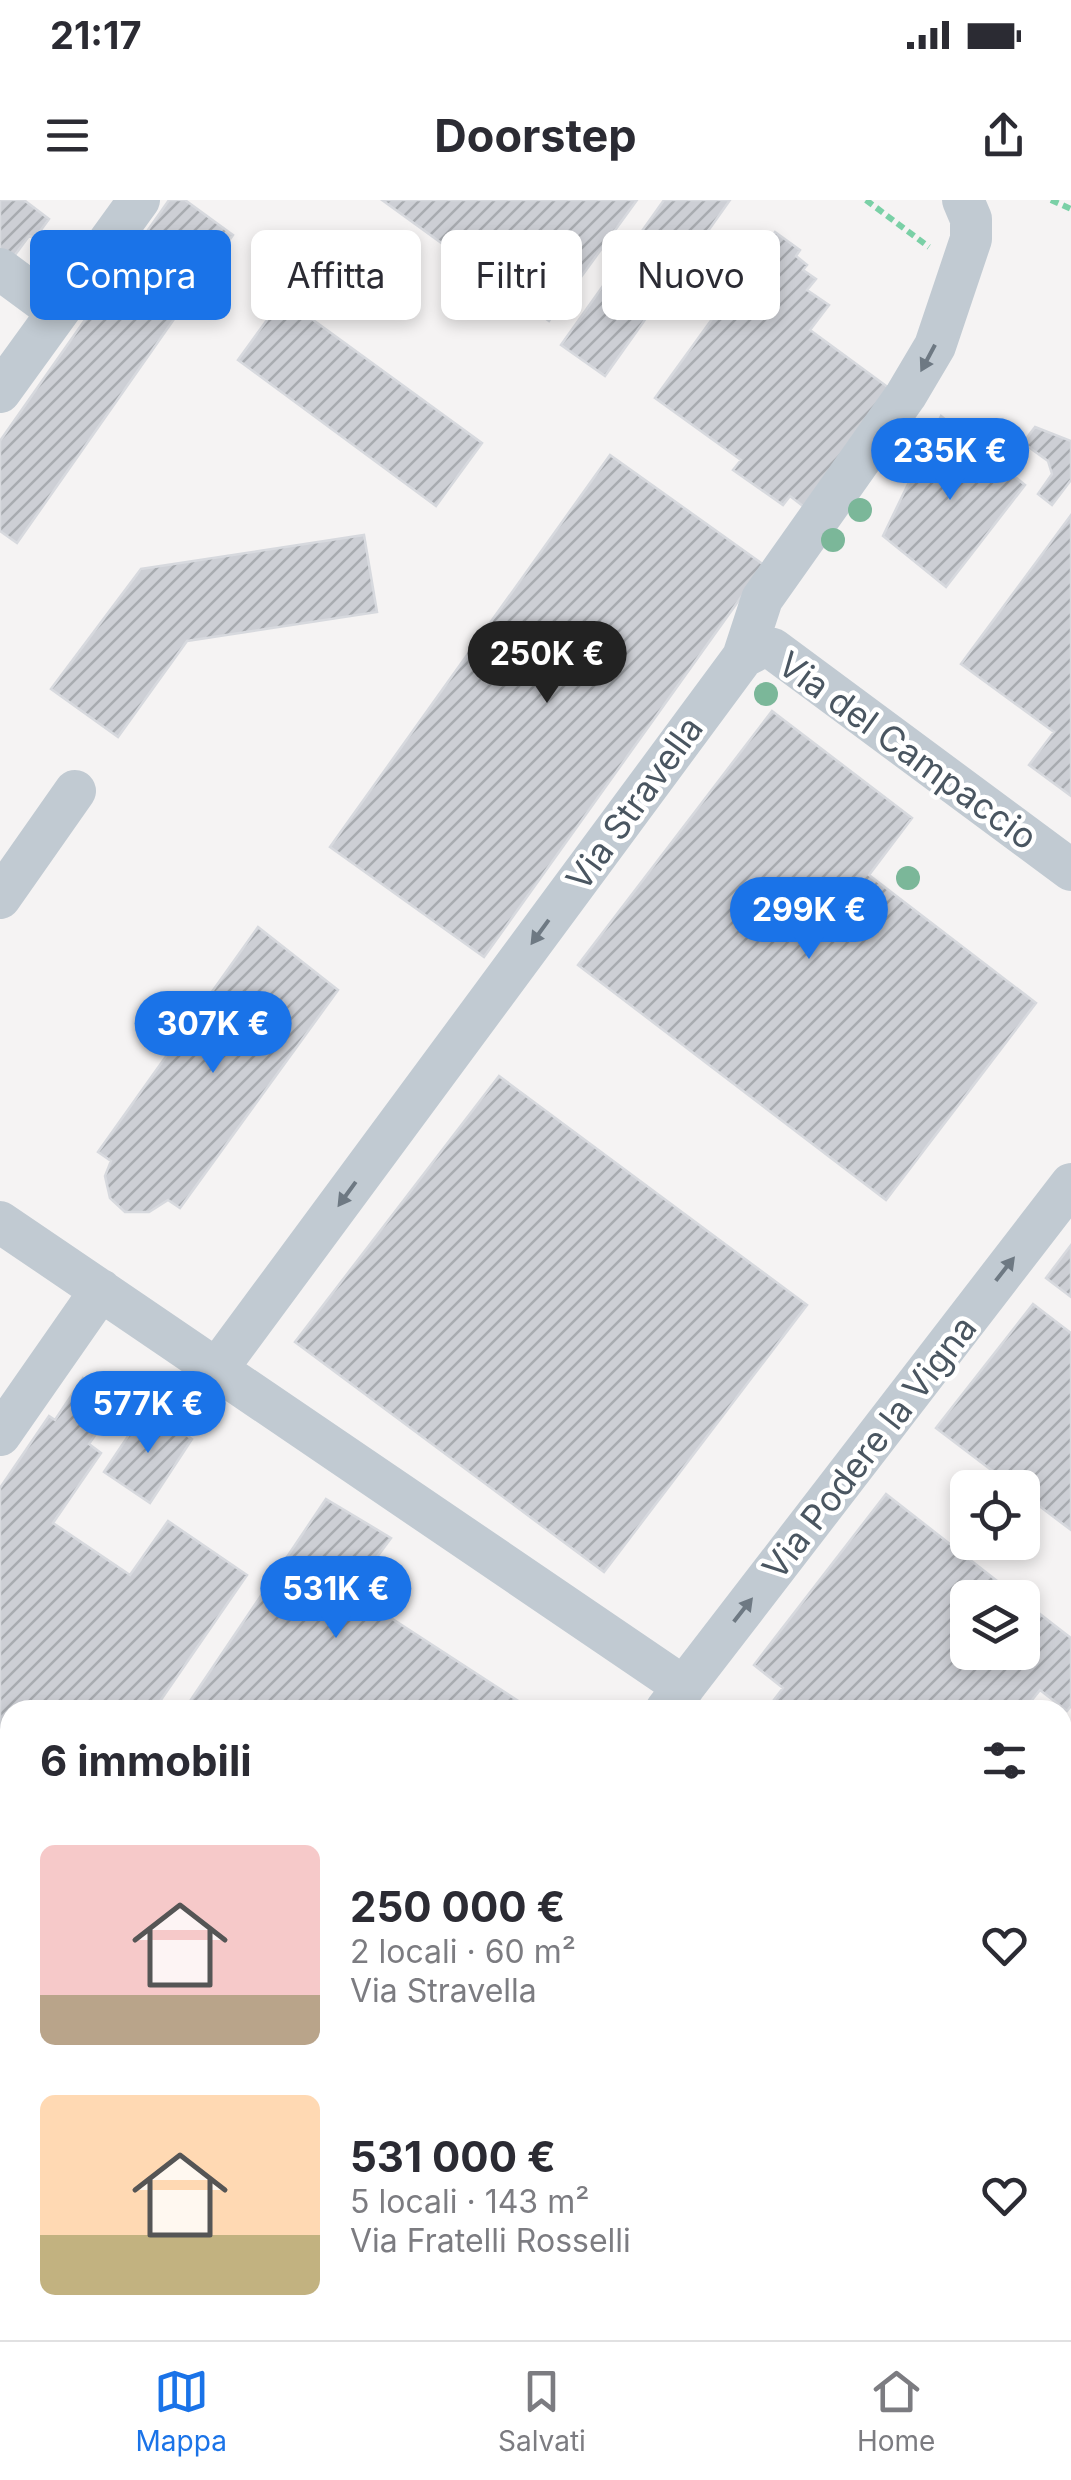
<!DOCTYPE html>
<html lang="it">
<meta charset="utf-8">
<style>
:root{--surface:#fff;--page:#f2f2f3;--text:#2b2b33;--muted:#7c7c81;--line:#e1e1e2;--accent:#1a73e8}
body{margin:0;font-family:Inter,sans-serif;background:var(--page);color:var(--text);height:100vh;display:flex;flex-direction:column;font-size:38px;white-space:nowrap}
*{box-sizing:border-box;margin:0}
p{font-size:32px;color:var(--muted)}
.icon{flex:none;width:55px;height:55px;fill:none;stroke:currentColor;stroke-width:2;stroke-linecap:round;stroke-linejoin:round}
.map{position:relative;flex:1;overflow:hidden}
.drawer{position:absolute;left:0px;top:1500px;width:1072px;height:640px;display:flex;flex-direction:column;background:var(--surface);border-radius:30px 30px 0 0;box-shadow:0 5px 15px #0003}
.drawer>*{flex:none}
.guide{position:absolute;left:30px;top:30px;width:1012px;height:90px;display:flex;gap:20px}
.tools{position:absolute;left:950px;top:1270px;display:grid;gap:20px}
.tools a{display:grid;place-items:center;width:90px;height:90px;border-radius:15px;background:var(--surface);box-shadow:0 5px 15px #0003;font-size:50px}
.price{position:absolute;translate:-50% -85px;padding:0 22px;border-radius:35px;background:var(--accent);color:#fff;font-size:32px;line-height:65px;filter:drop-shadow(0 2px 5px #0008)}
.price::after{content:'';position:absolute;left:50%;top:60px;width:30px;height:22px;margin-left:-15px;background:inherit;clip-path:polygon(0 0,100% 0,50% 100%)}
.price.on{background:#222;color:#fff}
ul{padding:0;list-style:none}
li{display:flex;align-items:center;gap:30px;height:250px;padding:0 40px}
li span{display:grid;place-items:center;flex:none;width:280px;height:200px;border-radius:15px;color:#555}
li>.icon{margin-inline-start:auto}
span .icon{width:120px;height:120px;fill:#fffc;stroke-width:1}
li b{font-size:42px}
h2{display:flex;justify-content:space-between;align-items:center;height:120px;padding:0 40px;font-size:42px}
.tag{padding:0 35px;border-radius:15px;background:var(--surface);box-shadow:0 5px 15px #0003;font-size:35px;line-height:90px}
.tag.on{background:var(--accent);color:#fff}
.status{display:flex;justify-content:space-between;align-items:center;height:70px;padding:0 50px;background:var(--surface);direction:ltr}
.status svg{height:28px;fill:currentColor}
header{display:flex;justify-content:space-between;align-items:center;height:130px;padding:0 40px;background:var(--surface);font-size:45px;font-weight:700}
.dock{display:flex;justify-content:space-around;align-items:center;height:140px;border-top:2px solid var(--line);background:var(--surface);font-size:28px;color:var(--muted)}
.dock a{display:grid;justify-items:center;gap:5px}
.dock .on{color:var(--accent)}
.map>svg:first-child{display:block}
.building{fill:url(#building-hatch);stroke:#d7d9de;stroke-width:2.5}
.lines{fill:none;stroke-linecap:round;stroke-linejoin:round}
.path{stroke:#7ad0a6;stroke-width:6;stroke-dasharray:8 5;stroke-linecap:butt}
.minor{stroke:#c1cad2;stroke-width:42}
.tree{fill:#7bb799}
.oneway{fill:#6e7983}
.labels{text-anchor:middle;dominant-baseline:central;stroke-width:9;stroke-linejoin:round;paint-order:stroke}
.street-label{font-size:35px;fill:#4a5661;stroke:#fff}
</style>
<div class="status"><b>21:17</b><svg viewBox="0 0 49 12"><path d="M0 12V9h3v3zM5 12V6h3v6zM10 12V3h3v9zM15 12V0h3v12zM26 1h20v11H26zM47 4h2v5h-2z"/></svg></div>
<header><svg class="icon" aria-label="menu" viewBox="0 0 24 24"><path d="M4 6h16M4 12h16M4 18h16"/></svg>Doorstep<svg class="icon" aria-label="share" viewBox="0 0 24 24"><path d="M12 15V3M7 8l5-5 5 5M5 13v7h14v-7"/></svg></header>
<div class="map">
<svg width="1071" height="2140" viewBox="0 0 1071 2140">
<defs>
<pattern id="building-hatch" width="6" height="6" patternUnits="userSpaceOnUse" patternTransform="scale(2.5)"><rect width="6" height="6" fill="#cdcfd5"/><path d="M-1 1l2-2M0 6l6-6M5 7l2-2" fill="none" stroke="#a8abb0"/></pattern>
</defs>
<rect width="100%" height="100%" fill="#f5f3f3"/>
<!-- building -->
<path class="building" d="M0 0H24L49 19 35 38 29 36 12 59 0 50Z
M169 0H185L233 35 17 343 0 331V241Z
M382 0H637L549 121Z
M664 0H730L605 176 561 145Z
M775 32 800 50 796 56 807 65 803 70 816 79 807 90 829 105 810 130 889 188 808 310 790 296 783 305 733 270 741 260 655 198Z
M283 98 482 243 436 306 238 160Z
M941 216 1025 285 946 387 883 336Z
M1035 227 1071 241V280L1052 305 1038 294 1052 274 1048 261 1023 243Z
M610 255 764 365 484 757 330 647Z
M1071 315V596L1029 565 1054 532 961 464Z
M364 335 377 412 187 441 118 537 51 489 141 369Z
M772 511 912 618 869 675 1036 803 886 1000 578 765Z
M258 727 338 790 180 1008 168 1000 149 1012H125L110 998 105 976 111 961 98 952Z
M499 876 807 1105 604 1372 295 1142Z
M1071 1045V1097L1046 1078Z
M1033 1104 1071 1133V1330L1022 1293V1288H1015L936 1228Z
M83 1178 118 1202 89 1244 101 1253 53 1323 130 1375 168 1321 247 1375 154 1510H10V1536L0 1529V1288L49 1216 55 1220Z
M147 1208 192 1239 150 1303 104 1272Z
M886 1294 1019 1398H968V1452H1022V1400L1071 1438V1506L1067 1511 1040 1490 1024 1510H776L770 1505 783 1488 754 1465Z
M326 1299 391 1338 351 1392 526 1506 523 1510H184Z
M10 1715V1750L0 1745V1735Z
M0 1907 10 1912V2130H62L57 2140H0Z
M167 2130H259L254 2140H187Z"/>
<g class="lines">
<!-- path -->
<path class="path" d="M866 0 929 47
M1051 0 1071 9"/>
<!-- minor -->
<path class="minor" d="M0 69 58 112
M0 192 139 0
M743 457 762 447 773 449 1071 670
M0 698 75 591
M0 1022 684 1487
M217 1169 743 457 762 399 906 195 935 146 971 39V19L963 0
M0 1235 101 1090
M666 1510 1071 984
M0 1551 10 1561
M450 2140 457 2130"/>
</g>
<!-- trees -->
<g class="tree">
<circle cx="860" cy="310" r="12"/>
<circle cx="833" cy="340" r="12"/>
<circle cx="766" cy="494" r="12"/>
<circle cx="908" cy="678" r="12"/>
</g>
<!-- one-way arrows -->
<defs><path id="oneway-solid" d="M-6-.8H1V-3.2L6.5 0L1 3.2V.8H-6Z" transform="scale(2.5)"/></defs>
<g class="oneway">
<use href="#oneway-solid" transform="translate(928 158) rotate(118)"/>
<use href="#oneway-solid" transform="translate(540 732) rotate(126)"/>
<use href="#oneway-solid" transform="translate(347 994) rotate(126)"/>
<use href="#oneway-solid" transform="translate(1005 1069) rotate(-52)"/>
<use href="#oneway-solid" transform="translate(743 1410) rotate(-52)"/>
</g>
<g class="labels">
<!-- street labels -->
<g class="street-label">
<text transform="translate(908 550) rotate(36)">Via del Campaccio</text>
<text transform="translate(634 603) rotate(-54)">Via Stravella</text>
<text transform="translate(869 1247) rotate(-52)">Via Podere la Vigna</text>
</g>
</g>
</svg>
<div class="tools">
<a><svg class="icon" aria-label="locate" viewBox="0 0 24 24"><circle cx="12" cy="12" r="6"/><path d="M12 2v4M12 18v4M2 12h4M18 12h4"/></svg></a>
<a><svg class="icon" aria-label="layers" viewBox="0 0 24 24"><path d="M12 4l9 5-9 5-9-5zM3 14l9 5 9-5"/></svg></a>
</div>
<b class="price" style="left:950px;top:303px">235K €</b>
<b class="price on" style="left:547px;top:506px">250K €</b>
<b class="price" style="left:809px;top:762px">299K €</b>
<b class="price" style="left:213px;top:876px">307K €</b>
<b class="price" style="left:148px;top:1256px">577K €</b>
<b class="price" style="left:336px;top:1441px">531K €</b>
<div class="guide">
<a class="tag on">Compra</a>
<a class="tag">Affitta</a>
<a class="tag">Filtri</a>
<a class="tag">Nuovo</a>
</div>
<section class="drawer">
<h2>6 immobili<svg class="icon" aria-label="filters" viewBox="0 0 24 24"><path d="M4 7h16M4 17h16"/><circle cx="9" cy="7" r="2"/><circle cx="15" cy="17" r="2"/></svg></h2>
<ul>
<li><span style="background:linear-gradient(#f6c9c9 75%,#b9a48a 0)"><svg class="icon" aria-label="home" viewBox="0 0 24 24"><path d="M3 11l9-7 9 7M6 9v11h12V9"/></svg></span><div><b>250 000 €</b><p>2 locali · 60 m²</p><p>Via Stravella</p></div><svg class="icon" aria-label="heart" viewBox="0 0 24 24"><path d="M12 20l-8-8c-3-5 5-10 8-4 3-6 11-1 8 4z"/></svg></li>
<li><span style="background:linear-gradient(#ffd9b3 70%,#c2b280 0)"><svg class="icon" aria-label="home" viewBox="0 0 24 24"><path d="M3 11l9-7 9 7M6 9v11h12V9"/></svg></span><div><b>531 000 €</b><p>5 locali · 143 m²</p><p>Via Fratelli Rosselli</p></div><svg class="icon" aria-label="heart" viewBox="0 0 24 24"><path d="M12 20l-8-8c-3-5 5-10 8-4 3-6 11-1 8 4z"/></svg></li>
</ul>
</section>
</div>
<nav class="dock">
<a class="on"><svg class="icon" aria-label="map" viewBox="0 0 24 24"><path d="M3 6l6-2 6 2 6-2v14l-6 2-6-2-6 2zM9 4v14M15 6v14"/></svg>Mappa</a>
<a><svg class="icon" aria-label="saved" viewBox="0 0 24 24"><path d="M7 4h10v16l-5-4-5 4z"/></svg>Salvati</a>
<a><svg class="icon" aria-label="home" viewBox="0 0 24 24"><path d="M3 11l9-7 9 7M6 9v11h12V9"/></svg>Home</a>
</nav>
